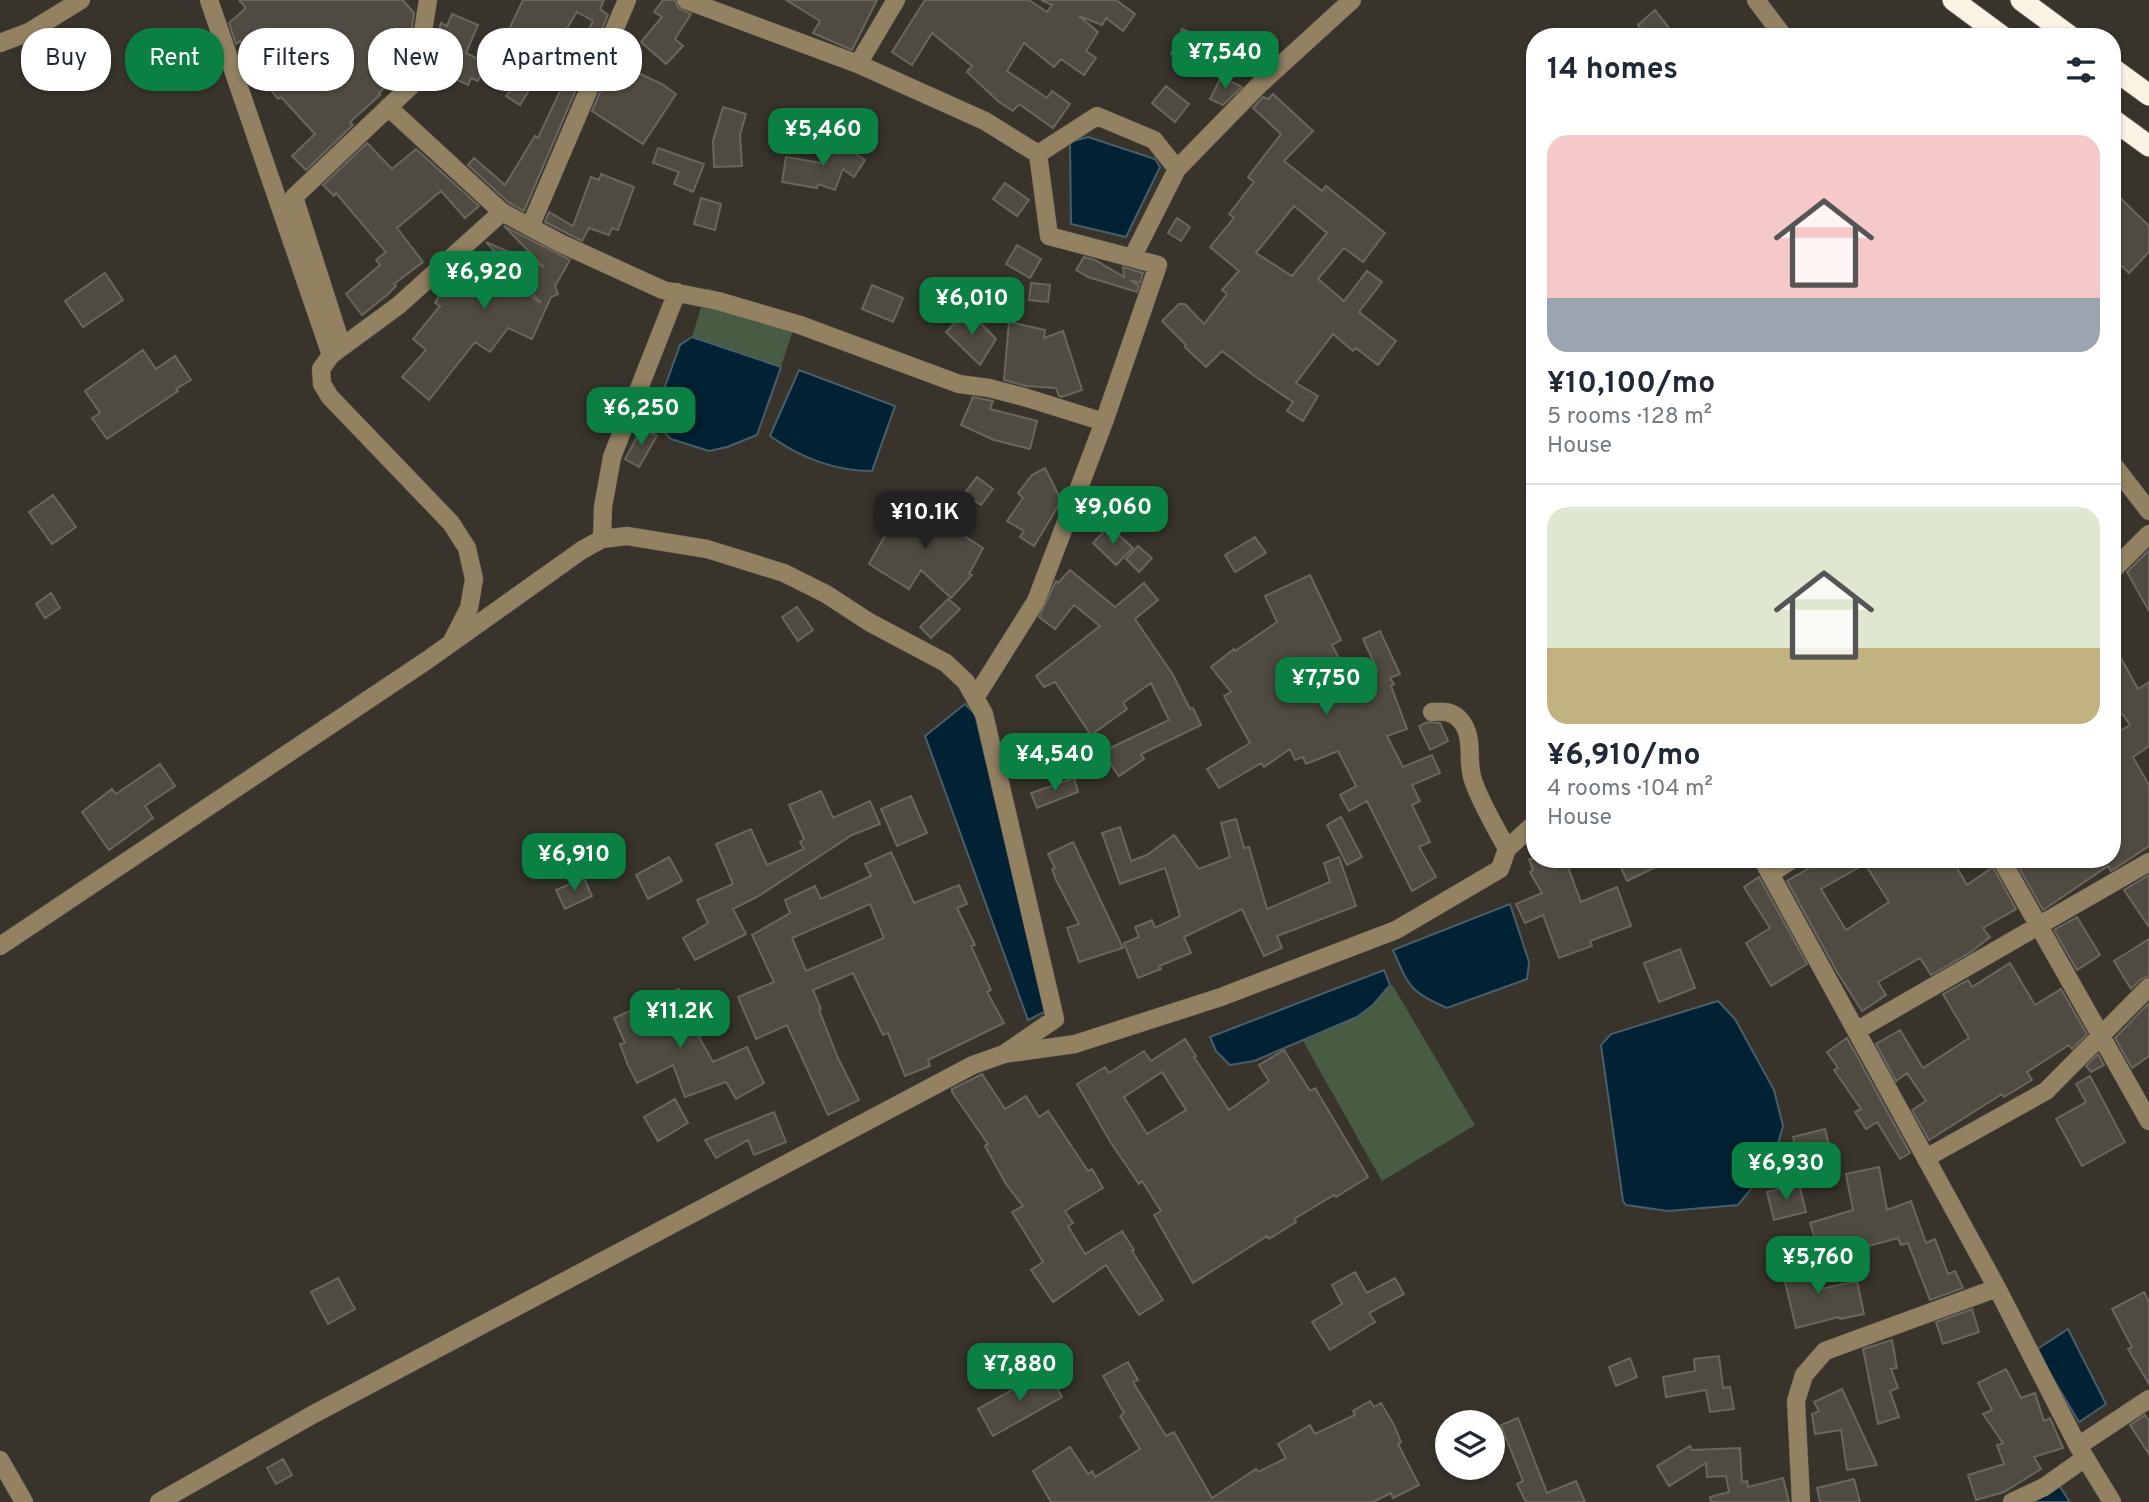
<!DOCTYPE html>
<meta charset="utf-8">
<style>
:root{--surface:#fff;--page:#f2f2f3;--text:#1f2937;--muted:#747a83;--line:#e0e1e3;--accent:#0b8043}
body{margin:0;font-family:Overpass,sans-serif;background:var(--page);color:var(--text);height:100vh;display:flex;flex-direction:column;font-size:26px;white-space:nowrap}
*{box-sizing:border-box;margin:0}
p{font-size:23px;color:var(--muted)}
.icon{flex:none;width:38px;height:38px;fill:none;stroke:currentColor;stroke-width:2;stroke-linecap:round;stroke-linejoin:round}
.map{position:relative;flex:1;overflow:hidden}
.panel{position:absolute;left:1526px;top:28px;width:595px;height:840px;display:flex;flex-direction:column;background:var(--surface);border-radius:28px;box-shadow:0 2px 5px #0004}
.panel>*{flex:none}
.guide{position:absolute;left:21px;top:28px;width:665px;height:63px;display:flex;gap:14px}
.fabs{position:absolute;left:1435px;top:1410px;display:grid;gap:14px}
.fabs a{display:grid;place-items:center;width:70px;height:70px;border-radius:50%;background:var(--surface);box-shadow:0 2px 5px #0004;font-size:35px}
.price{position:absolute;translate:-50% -60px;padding:0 16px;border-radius:14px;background:var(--accent);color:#fff;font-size:23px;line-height:46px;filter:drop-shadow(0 2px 4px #0008)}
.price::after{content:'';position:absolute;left:50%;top:42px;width:21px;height:16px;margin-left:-10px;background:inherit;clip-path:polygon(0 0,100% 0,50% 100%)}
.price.selected{background:#222;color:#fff}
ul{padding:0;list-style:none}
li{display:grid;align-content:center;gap:14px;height:371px;padding:0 21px}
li+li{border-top:2px solid var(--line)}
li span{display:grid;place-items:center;height:217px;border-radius:21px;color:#555}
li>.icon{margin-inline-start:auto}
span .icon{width:126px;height:126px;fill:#fffc;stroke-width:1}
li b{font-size:30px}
h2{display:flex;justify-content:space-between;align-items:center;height:84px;padding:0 21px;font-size:30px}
.chip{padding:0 24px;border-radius:28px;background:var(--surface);box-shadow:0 2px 5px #0004;font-size:24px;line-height:63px}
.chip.selected{background:var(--accent);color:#fff}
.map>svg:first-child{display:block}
.green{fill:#475c43}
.water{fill:#012234;stroke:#485e69;stroke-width:2}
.building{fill:#4f4b42;stroke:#6a665c;stroke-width:2;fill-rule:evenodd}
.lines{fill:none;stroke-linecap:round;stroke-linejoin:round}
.minor-casing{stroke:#555149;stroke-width:19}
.highway-casing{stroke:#555149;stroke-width:23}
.minor{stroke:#928262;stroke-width:18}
.highway{stroke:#faf2e3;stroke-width:21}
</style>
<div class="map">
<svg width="2149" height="1502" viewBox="0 0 2149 1502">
<rect width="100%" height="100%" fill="#38342c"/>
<!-- green -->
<path class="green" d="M707 288 797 318 781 367 692 337Z
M1390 985 1393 986 1475 1125 1382 1181 1303 1041 1357 1017 1373 1005Z"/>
<!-- water -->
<path class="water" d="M1088 137 1155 159 1160 167 1126 237 1071 224 1070 142Z
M692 337 781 367 757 435 727 447 709 451 671 439 656 424 654 417 680 345Z
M799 370 895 406 872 471C834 471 801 458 770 436Z
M965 704 975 714 1046 1011 1028 1020 925 736Z
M1510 904 1529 962 1527 979 1447 1008C1410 992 1409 987 1393 950Z
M1384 970 1390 985 1373 1005 1357 1017 1254 1061 1230 1065 1216 1051 1210 1037Z
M1718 1001 1735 1019 1774 1090 1783 1126 1773 1161 1738 1205 1668 1211 1626 1205 1623 1201 1601 1045 1611 1034Z
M2068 1329 2106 1404 2079 1422 2036 1350Z
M2058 1484 2070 1502H2028Z"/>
<!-- building -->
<path class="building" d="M239 0H403L414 13 411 34 393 50 406 64V67L379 93 380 95 350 122 353 125 306 170 292 156 315 134 281 97 278 99 263 80 270 74 240 41 236 44 229 23 246 8Z
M523 0H604L600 9 608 15 524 211 509 203 468 165 474 158 505 185 535 136 538 138 593 21 577 12 520 105 506 96 510 91 486 77Z
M663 0H675L678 8 691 14 675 39 683 46 666 64 641 42 662 17 654 12Z
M786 0H877L852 50 813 33 820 21Z
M925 0H1029L1047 12 1052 5 1041 0H1116L1135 14 1123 31 1106 18 1102 25 1079 16 1098 32 1086 51 1096 58 1084 75 1061 59 1054 67 1024 43 1007 71 1047 98 1052 91 1070 104 1053 128 1019 104 1013 111 999 102 967 72 972 66 932 33 912 65 892 52Z
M1655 10 1676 37H1647L1638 25Z
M452 14 478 25 466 53 486 63 478 81 471 78 468 85 451 77 429 71 441 23 447 26Z
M1182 29 1213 42 1202 67 1171 54Z
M613 61 662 84 676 94 643 144 592 111Z
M1221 77 1242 87 1223 105 1210 99Z
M1166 86 1189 104 1175 122 1152 103Z
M1273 94 1313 131 1284 161 1322 191 1326 186 1385 233 1363 262 1344 248 1318 279 1344 301 1367 271 1382 282 1359 312 1396 341 1378 365 1356 348 1353 351 1333 334 1296 383 1318 396 1303 421 1287 411 1293 402 1256 377 1222 351 1206 367 1185 347 1186 345 1162 321 1179 304H1185L1204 324 1227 294 1222 290 1239 271 1210 247 1234 218 1229 214 1254 182 1248 177 1281 134 1253 108 1263 97 1268 99ZM1294 206 1327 233 1292 276 1256 253Z
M723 107 746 114 740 135 742 166 714 167 713 141Z
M836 141 865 160 854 177 843 169 835 190 818 184 817 188 782 182 786 157 821 163Z
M367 143 392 169 416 149 479 206 465 218 441 191 397 228 423 262 394 284 396 286 387 295 362 315 346 294 380 265 376 260 386 252 336 193 334 196 323 185Z
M658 148 704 164 693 192 674 184 679 172 653 163Z
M601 174 634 187 618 230 612 228 609 235 589 228 582 241 545 222 549 212 573 226 591 177 599 180Z
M1005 183 1029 200 1017 216 993 199Z
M2112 190 2149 226V252L2129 273 2112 257Z
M701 198 721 204 715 230 694 224Z
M1177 218 1190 227 1181 241 1168 233Z
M504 226 570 260 555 286 558 294 551 297 532 339 508 328 490 352 475 342 429 400 402 377 426 350 413 339 440 306 435 303 451 273 469 257 541 303 486 242 544 267Z
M1017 245 1041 259 1030 278 1006 264Z
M1084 257 1095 260 1124 277 1123 267 1143 273 1140 283 1130 280 1139 286 1137 292 1088 277 1076 270Z
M105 273 123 300 83 327 65 301Z
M1031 283 1050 285 1048 302 1029 300Z
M872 285 903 298 893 322 862 309Z
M968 310 996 339 980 365 946 332Z
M1009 322 1045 330 1044 338 1063 331 1082 390 1062 397 1059 396 1056 388 1026 386 1004 380Z
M143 350 156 369 175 356 191 380 176 389 178 391 107 439 92 418 100 413 85 391Z
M973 397 993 401 990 409 1037 421 1030 449 994 440 961 425Z
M642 428 657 436 639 467 625 459Z
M1045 468 1058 494 1063 498 1034 546 1020 537 1024 531 1007 521 1023 498 1018 493 1032 475Z
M977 477 993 489 981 505 964 494Z
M53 495 76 527 52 544 29 512Z
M906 498 983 548 969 574 972 575 951 598 921 570 909 589 869 564Z
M1109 526 1133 548 1116 565 1093 543Z
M1255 537 1266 553 1235 572 1225 555Z
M1138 546 1152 558 1139 572 1126 559Z
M2149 550V611L2127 572Z
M1070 570 1115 607 1144 583 1158 600 1135 619 1173 675 1190 709 1193 708 1201 725 1141 754 1144 759 1119 776 1102 752 1169 720 1151 683 1123 703 1127 709 1091 735 1055 682 1044 687 1036 676 1100 626 1074 605 1055 629 1039 617 1056 581 1058 583Z
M1310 575 1341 640 1332 645 1351 681 1377 669 1363 639 1380 631 1400 674 1390 678 1394 684 1391 686 1407 729 1387 736 1403 767 1432 755 1440 773 1412 785 1420 801 1412 805 1430 842 1419 847 1436 877 1412 891 1367 801 1349 811 1340 795 1356 786 1338 751 1306 764 1303 757 1295 760 1290 749 1264 767 1261 763 1219 788 1207 769 1250 743 1224 696 1231 692 1211 667 1234 649 1235 651 1277 622 1265 596Z
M51 593 60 608 45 618 36 604Z
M948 599 960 609 931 638 920 627Z
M797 607 813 630 798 641 782 617Z
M2112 642 2138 689 2149 682V746L2133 757 2149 785V846L2111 871 2108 866 2043 910 2014 859H2112V736L2130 725 2112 700Z
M1428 722 1440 723 1448 741 1430 750 1419 726Z
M160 764 175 786 145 806 153 818 109 850 82 812 112 789 116 794Z
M1074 778 1078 792 1037 808 1031 793Z
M821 791 833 818 870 801 880 824 852 835 757 897 733 909 746 934 695 960 683 938 708 923 697 900 733 884 716 844 751 829 767 865 804 849 800 842 804 839 789 805Z
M911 796 927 833 897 846 881 809Z
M1341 817 1362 857 1347 865 1327 825Z
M1236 819 1244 848 1249 847 1267 909 1330 882 1324 863 1339 857 1356 906 1277 936 1282 948 1264 956 1242 909 1184 937 1191 953 1159 966 1161 969 1138 978 1124 943 1139 937 1135 927 1152 920 1155 928 1180 916 1165 868 1120 884 1102 833 1120 827 1131 861 1147 855 1174 835 1199 869 1230 857 1221 823Z
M1073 842 1123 948 1079 962 1067 928 1079 924 1056 880 1052 869 1055 868 1048 854Z
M891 852 914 903 959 885 967 904 957 908 975 945 971 946 991 990 987 992 1004 1023 928 1060 930 1066 905 1076 888 1033 883 1035 853 973 813 990 821 1009 819 1010 838 1058 859 1100 828 1115 787 1025 756 1039 738 997 774 982 752 935 790 913 785 900 815 886 821 899 871 876 865 864ZM870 904 884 938 806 971 792 938Z
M669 857 682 881 648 899 636 875Z
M1529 859H1565L1581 902 1617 887 1631 926 1590 941 1592 946 1559 958 1543 915 1525 923 1516 904 1542 893 1530 872 1533 870Z
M1617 859H1673L1627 881Z
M1824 859H1952L1967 885 1993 867 2016 909 1983 928 1990 937 1971 952 1931 975 1920 958 1878 982 1886 995 1862 1011 1837 972 1787 881ZM1865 864 1889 902 1846 930 1821 889Z
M2149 875V927L2124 890Z
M1759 877 1807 964 1771 986 1746 943 1770 928 1744 887Z
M584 878 592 896 565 909 556 890Z
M2077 917 2100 955 2077 970 2054 930Z
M2149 939V976L2141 979 2131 989 2114 961Z
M1680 949 1695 988 1659 1002 1644 963Z
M2010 963 2035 1005 2061 989 2087 1034 2072 1049 2069 1045 2027 1072 2032 1080 2004 1097 2002 1094 1929 1140 1912 1110 1926 1101 1907 1073 1896 1081 1876 1044 1900 1030 1923 1068 1969 1038 1943 994 1968 980 1972 987Z
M679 989 687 1008 684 1010 713 1062 747 1047 764 1083 736 1099 726 1082 685 1097 673 1065 637 1083 627 1063 620 1044 625 1043 614 1018Z
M2149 1003V1056L2132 1068 2115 1038Z
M1847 1038 1910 1153 1900 1159 1877 1122 1866 1129 1855 1112 1861 1109 1834 1070 1838 1068 1827 1052Z
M1185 1039 1196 1056 1194 1057 1229 1110 1269 1081 1259 1065 1284 1050 1310 1091 1315 1088 1368 1177 1336 1197 1334 1195 1294 1219 1296 1222 1269 1239 1267 1236 1193 1283 1154 1215 1161 1211 1142 1181 1139 1184 1111 1143 1077 1084 1105 1067 1109 1073 1144 1051 1151 1061ZM1162 1072 1186 1110 1147 1134 1124 1097Z
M2098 1054 2104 1065 2091 1072 2086 1066Z
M982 1074 1005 1109 1026 1096 1039 1117 1048 1111 1088 1171 1092 1169 1103 1188 1065 1211 1073 1223 1068 1226 1085 1254 1122 1231 1134 1250 1132 1251 1163 1300 1139 1315 1106 1265 1053 1302 1031 1270 1043 1262 1012 1212 1023 1206 1006 1184 985 1146 988 1144 952 1092V1089Z
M2090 1076 2125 1142 2082 1166 2056 1119 2086 1102 2076 1084Z
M675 1099 688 1123 658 1141 644 1117Z
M774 1112 786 1142 754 1155 748 1140 716 1158 705 1140Z
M1825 1129 1836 1173 1804 1181 1793 1137Z
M1879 1167 1887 1210 1911 1201 1926 1243 1935 1239 1948 1274 1955 1271 1963 1288 1930 1300 1908 1243 1901 1245 1898 1238 1861 1248 1860 1242 1820 1254 1810 1223 1853 1210 1846 1174Z
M1799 1184 1806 1212 1774 1220 1767 1192Z
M1812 1257 1821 1289 1857 1281 1864 1314 1840 1319 1839 1317 1796 1328 1781 1265Z
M1355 1272 1367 1293 1395 1278 1404 1294 1369 1313 1375 1322 1330 1350 1312 1322 1342 1304 1332 1285Z
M338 1278 355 1309 328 1324 311 1292Z
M2144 1292 2149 1302V1384L2128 1349 2132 1347 2112 1309Z
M1972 1309 1979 1332 1943 1344 1936 1322Z
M1892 1340 1897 1368 1891 1369 1898 1388 1890 1391 1899 1417 1878 1424 1863 1349Z
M1719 1356 1723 1388 1730 1387 1734 1409 1710 1412 1706 1390 1666 1397 1663 1377 1695 1371 1694 1359Z
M1630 1358 1637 1377 1616 1386 1609 1367Z
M1128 1362 1138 1380 1133 1382 1166 1436 1174 1432 1212 1498 1256 1469 1258 1472 1286 1458 1278 1444 1310 1425 1315 1434 1355 1415 1353 1411 1370 1401 1374 1407 1381 1403 1394 1425 1401 1442 1398 1444 1419 1485 1393 1498 1391 1493 1373 1502H1051L1033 1471 1070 1447 1088 1474 1092 1471 1095 1477 1140 1449 1120 1416 1124 1413 1103 1376Z
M2006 1369 2021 1398 2035 1393 2044 1421 2050 1418 2063 1448 2034 1457 2041 1469 2004 1492 1976 1500 1968 1475 2004 1464 1997 1445 2003 1443 1983 1414 1992 1410 1978 1383Z
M1048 1370 1062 1397 993 1436 978 1409Z
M1842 1389 1877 1465 1847 1470 1841 1430 1815 1434 1812 1414 1819 1411 1814 1402Z
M2145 1415 2149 1421V1454L2130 1425Z
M1518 1418 1547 1493 1576 1481 1585 1502H1526L1517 1484 1523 1481 1501 1425Z
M1690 1446 1692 1450 1740 1448 1742 1482 1747 1481 1748 1487 1783 1478 1789 1502H1711L1710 1497 1729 1492 1726 1476 1707 1477 1706 1463 1669 1486 1657 1466Z
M283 1459 292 1475 276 1484 267 1468Z
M1854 1479 1860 1502H1820L1817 1488Z"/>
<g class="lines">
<!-- minor casing -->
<g class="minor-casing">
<path id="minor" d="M209 0 331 355
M686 0 858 64 985 121 1038 154
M1756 0 1784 37
M0 43 29 32 81 0
M858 64 896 0
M388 107 502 212 560 243 663 290 718 301 800 325 959 384 989 388 1024 397 1104 422
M1097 116 1154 140 1177 169 1132 258 1049 236 1038 154Z
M1177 169 1260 84 1352 0
M530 227 627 0
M342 347 294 197 415 82 428 0
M2112 463 2149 511
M602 539 603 507 612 457 677 292
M2112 571 2149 534
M452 641 469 608 474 579 467 548 451 523 330 397 322 384 321 369 331 355 399 305 502 212
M975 698 1036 601 1104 422 1158 265 1132 258
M1432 712C1443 711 1453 711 1461 721 1475 738 1466 761 1473 780 1481 804 1495 826 1507 849L1535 823
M1762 859 1997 1288 2078 1446 2112 1502
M2001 859 2149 1121
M1770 874 1793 859
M0 946 426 661 582 550 602 539 627 536 707 549 784 573 826 594 869 622 946 663 966 682 984 714 1055 1019 1004 1054
M1856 1031 2149 862
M1926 1158 2046 1091 2149 987
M2078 1446 2149 1399
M0 1460 24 1502
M159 1502 312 1415 973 1065 1004 1054 1075 1044 1221 997 1396 930 1500 869 1507 849
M1801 1502 1796 1401 1804 1375 1825 1351 1997 1288
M2012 1502 2044 1487 2085 1458"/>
</g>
<!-- highway casing -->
<g class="highway-casing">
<path id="highway" d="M1953 0 2003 37
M2021 0 2071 37
M2112 68 2149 95
M2112 119 2149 146"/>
</g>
<!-- minor -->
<use href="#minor" class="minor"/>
<!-- highway -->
<use href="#highway" class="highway"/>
</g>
</svg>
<div class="fabs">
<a><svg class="icon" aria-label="layers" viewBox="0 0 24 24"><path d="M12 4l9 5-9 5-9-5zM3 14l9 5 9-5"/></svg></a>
</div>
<b class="price" style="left:1225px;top:91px">¥7,540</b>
<b class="price" style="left:823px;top:168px">¥5,460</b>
<b class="price" style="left:484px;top:311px">¥6,920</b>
<b class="price" style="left:972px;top:337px">¥6,010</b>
<b class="price" style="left:641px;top:447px">¥6,250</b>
<b class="price" style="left:1113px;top:546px">¥9,060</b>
<b class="price selected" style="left:925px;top:551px">¥10.1K</b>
<b class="price" style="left:1326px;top:717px">¥7,750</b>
<b class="price" style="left:1055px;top:793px">¥4,540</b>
<b class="price" style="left:574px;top:893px">¥6,910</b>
<b class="price" style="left:680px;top:1050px">¥11.2K</b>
<b class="price" style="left:1786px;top:1202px">¥6,930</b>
<b class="price" style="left:1818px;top:1296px">¥5,760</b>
<b class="price" style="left:1020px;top:1403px">¥7,880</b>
<div class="guide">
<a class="chip">Buy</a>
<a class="chip selected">Rent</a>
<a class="chip">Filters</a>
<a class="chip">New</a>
<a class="chip">Apartment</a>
</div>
<section class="panel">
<h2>14 homes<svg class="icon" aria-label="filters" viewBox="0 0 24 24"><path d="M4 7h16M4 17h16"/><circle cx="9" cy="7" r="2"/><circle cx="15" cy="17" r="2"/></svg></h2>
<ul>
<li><span style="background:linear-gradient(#f6c9c9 75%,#9aa5b1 0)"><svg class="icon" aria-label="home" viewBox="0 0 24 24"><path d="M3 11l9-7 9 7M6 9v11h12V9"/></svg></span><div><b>¥10,100/mo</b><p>5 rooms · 128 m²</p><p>House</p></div></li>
<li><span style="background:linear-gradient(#dfe7d0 65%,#c2b280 0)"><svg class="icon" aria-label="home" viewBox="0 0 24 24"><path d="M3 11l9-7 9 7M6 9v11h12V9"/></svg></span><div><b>¥6,910/mo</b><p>4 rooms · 104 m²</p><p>House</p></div></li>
</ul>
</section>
</div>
